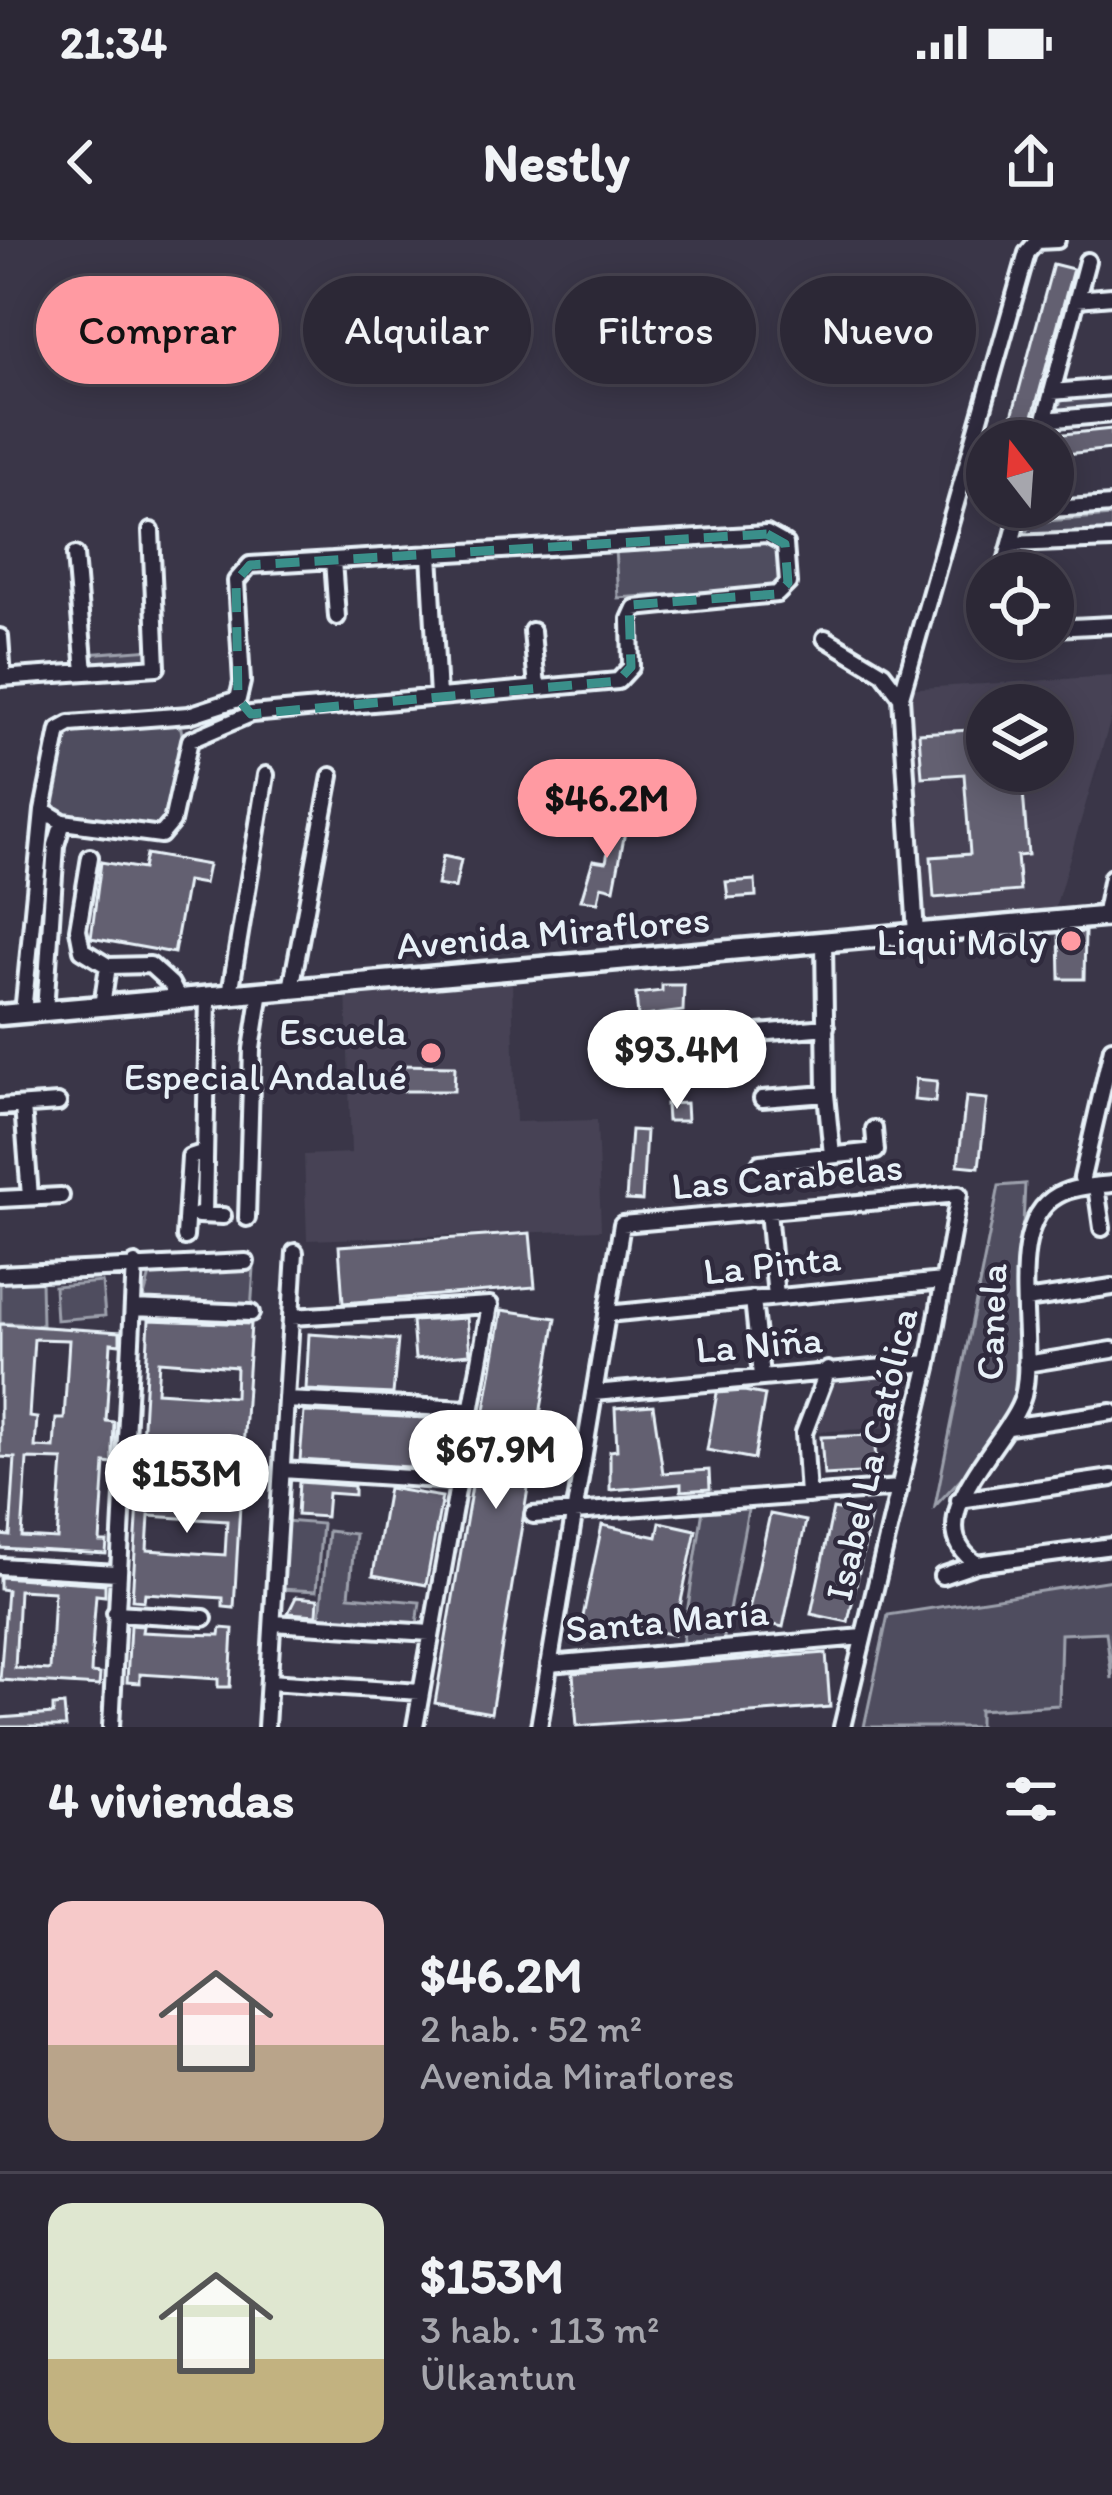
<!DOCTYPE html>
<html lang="es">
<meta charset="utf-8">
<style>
:root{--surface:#2c2836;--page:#383442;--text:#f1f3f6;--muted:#a6a6ad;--line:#484451;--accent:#ff9aa2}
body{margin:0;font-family:Itim,sans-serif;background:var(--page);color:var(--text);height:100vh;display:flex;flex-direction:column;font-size:45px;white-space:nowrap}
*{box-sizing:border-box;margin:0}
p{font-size:39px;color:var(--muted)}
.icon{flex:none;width:66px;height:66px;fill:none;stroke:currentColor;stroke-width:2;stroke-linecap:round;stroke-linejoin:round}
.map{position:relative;height:1487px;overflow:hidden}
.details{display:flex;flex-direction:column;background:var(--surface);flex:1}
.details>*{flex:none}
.hud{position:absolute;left:36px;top:36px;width:1041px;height:108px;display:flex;gap:24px}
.needle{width:78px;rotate:343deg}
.controls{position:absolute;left:966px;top:180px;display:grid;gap:24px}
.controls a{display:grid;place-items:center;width:108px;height:108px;border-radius:50%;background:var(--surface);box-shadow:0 6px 30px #0003,0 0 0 3px var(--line);font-size:60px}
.price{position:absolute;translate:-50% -102px;padding:0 27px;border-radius:42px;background:#fff;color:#222;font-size:39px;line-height:78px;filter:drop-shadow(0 3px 6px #0008)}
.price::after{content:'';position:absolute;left:50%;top:72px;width:36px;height:27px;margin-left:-18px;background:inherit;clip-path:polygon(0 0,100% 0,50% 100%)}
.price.selected{background:var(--accent);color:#111}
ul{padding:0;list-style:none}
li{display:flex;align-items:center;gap:36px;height:300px;padding:0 48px}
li+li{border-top:3px solid var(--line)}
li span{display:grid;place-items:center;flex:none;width:336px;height:240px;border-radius:24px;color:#555}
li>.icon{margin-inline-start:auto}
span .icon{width:144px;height:144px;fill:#fffc;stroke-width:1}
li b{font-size:51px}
h2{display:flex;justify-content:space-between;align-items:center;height:144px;padding:0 48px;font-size:51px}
.tag{padding:0 42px;border-radius:54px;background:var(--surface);box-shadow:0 6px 30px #0003,0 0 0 3px var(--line);font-size:42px;line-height:108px}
.tag.selected{background:var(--accent);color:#111}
.status{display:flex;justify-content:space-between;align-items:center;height:84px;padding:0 60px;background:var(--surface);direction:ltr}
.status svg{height:33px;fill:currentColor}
header{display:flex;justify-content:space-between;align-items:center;height:156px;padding:0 48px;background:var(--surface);font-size:54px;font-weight:800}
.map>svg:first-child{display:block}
.built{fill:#464354;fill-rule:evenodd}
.green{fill:#504e5f;stroke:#9ca0ac;stroke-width:3}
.building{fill:#636171;stroke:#e8f1f8;stroke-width:3;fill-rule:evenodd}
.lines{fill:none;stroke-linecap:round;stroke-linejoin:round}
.minor-casing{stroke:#e8f1f8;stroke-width:22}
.major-casing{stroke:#e8f1f8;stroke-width:27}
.minor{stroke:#2f2a3d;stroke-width:14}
.major{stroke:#2f2a3d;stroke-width:18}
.marked{fill:none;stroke:#3a8f8a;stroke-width:9;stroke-dasharray:24 15;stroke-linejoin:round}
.poi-dot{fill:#ff9aa2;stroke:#2f2a3d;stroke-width:4.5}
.labels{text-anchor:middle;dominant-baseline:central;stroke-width:9;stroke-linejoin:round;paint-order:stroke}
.street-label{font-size:39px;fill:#e8f1f8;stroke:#2f2a3d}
.poi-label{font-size:39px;fill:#e8f1f8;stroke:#2f2a3d;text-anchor:end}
</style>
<div class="status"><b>21:34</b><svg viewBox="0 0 49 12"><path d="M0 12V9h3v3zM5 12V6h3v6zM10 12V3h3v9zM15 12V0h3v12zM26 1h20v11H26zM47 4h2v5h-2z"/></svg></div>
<header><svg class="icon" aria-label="back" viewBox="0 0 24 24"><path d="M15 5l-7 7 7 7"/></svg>Nestly<svg class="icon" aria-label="share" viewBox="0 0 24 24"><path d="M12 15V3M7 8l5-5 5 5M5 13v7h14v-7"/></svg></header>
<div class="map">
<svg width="1112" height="1487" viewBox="0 0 1112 1487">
<rect width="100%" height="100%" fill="#3a3648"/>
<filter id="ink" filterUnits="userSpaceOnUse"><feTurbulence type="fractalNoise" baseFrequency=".00833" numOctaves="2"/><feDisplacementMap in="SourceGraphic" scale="24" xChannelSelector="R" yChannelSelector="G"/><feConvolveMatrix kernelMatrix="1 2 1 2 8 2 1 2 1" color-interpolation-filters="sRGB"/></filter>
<g filter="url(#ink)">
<!-- built -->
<path class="built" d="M1112 436V475L1053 675 920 683 904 449ZM987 465H1053V531H987Z
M512 741 516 882 597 880 601 990 307 1000 304 915 351 913 346 747Z
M914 1131 898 1187 813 1192 834 1137Z"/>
<!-- green -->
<path class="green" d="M1112 154V169L1063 173 1058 167 1063 158Z
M1112 276V292L1024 297 1033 282Z
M770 301 779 307 781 340 775 347 618 358 615 309Z
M152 409 153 426 87 431 86 414Z
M170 483 181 488 182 495 162 589 59 574 51 567 66 493Z
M1025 944 1014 1169 991 1206 935 1266 999 946Z
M254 1028 251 1071 141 1067 150 1035Z
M41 1039 42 1085 0 1083V1042Z
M102 1042 105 1076 56 1080 54 1046Z
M750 1259 722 1408 681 1412 704 1263Z
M285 1281 322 1284 316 1351 280 1349Z
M328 1291 355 1294 349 1356 420 1362 417 1385 320 1378Z
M1112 1340V1439L1106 1392 1061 1394 1059 1465 979 1470V1487H864L888 1375Z"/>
<!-- building -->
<path class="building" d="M1053 24 1073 29 1027 198 1018 201 1006 198Z
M1112 189V209L1056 215 1054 195Z
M987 489V531H1000V541L1022 539 1028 615 1017 616 1020 651 934 658 931 617 970 614 964 534 922 537 919 493Z
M616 568 629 571 614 649 601 646 598 662 581 660 593 620 606 622Z
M146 614 208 625 204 644 187 641 174 713 91 698 101 622 143 629Z
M443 616 461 620 455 648 437 645Z
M755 640 756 656 728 658 726 642Z
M1085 692 1084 739H1060L1059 694Z
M662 745H684L683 771 638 777 636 754 662 751Z
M701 777H728L726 836 700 835Z
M397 825 455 826 454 851H397Z
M916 839 937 841 935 862 914 860Z
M966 857 987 859 979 927 958 925Z
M686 863 687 881H667L666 864Z
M631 890 646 891 642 961 626 960Z
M530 993 535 1047 343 1063 339 1006Z
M502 1070 556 1078 491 1473 435 1463Z
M467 1078 470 1114 415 1119 412 1081Z
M149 1080 251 1084 243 1209 231 1208 232 1200 154 1196V1203L142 1202ZM159 1121 236 1127 235 1157 157 1152Z
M0 1084 120 1092V1104L111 1103 106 1181 114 1182 113 1212V1224L105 1223 100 1302H107L106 1314 0 1308V1295L10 1296 15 1218 0 1217ZM34 1099 69 1100 64 1179H56L54 1208 35 1207 37 1178 29 1177ZM27 1219 63 1220 57 1299 22 1297Z
M309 1094 398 1100 393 1154 306 1150Z
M744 1151 765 1155 754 1219 707 1210 717 1153Z
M653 1165 663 1233 709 1230 710 1249 681 1251V1244L610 1250V1211L617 1210 615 1168Z
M304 1172 445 1179 441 1229 300 1220Z
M874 1195 877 1232 824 1235 821 1197Z
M230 1230H242L234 1368 223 1367V1358L145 1353 144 1361 132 1360 140 1231 230 1238ZM149 1276 227 1281 225 1315 147 1310Z
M299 1242 354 1246V1255L328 1253 326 1277 297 1275Z
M388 1248 442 1257 426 1345 373 1335Z
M833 1269 871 1276 848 1382 811 1374Z
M770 1274 806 1281 783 1387 747 1379Z
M660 1282 696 1290 674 1395 619 1383 616 1399 580 1391 602 1285 657 1297Z
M0 1337 105 1344V1356L96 1355 93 1394 91 1433 100 1434 99 1446 0 1440 7 1350 0 1349ZM19 1350 54 1352 50 1430 15 1428Z
M296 1357 318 1359 317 1375 288 1373Z
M130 1385 143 1386 142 1392 184 1394 220 1395 221 1388 233 1389 230 1447H218V1439L140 1434V1443L127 1442Z
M826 1413 830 1467 577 1486 573 1433Z
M64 1465 66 1487H0V1478L53 1474V1466Z"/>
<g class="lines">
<!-- minor casing -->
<g class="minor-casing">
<path id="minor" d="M1077 59 1112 56
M1052 152 1112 147
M1044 180 1112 174
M1039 201 1087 21
M1020 271 1112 265
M1011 304 1112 300
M430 314 438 456
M75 315 85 432
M333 320 337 377
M1003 333 1021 267
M1053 388 1112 385
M532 391 537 448
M0 397 3 438
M825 398 883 433 901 457
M0 438 157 427 151 291
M43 570 63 582 161 595 172 582 190 500 251 474 618 441 631 427 630 379 635 368 777 354 788 343 785 304 767 294 250 325 236 341 242 442 238 459
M90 617 78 689 82 710 108 726 150 725 171 744 179 759
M1104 677 1112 637
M916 694 901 457 1027 13 1037 1 1057 0
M824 700 826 854 832 915
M291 749 331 536
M230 754 266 535
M102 766 108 726
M45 772 56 605 63 582
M23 773 43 570 59 490 70 484 189 475 238 459
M759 793 826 787
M762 859 826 854
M23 866 30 957
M0 867 58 863
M760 923 876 911 874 889
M1082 938 1112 808
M1096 946 1102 988
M0 959 61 956
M768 971 776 1057
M198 975 223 976
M204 975 208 756
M247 978 252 809 261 751
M185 997 190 917 205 912
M0 1034 246 1022
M753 1059 761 1136
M1026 1060 1112 1047
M133 1068 251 1073
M607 1074 943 1041
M291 1077 490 1065 415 1487
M1026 1124 1112 1110
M594 1153 929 1123
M286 1160 468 1169
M1009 1187 1112 1172
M125 1219 218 1224
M282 1230 456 1241
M808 1255 804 1193 828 1130
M959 1260 1112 1238
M533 1275 900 1248
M977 1324C912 1280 1011 1201 1023 1156 1037 1101 1001 986 1058 955 1074 946 1094 946 1112 944
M0 1326 117 1333
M942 1336 977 1324 1112 1306
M115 1373 204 1378
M273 1383 430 1393
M549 1424 863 1397
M269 1442 420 1452
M111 1487 135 1024
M266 1487 295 1012
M539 1487 622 984 959 954 929 1123 842 1487"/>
</g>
<!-- major casing -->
<g class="major-casing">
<path id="major" d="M0 775 1112 676"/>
</g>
<!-- minor -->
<use href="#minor" class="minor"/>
<!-- major -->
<use href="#major" class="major"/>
</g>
</g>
<!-- marked area -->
<path class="marked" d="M767 294 785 304 788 343 777 354 629 365 631 427 618 441 251 474 238 459 236 341 250 325Z"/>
<!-- markers -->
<g class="poi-dot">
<circle cx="1071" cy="701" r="12"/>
<circle cx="431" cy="813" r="12"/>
</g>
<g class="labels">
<!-- street labels -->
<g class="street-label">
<text transform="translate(553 692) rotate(-5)">Avenida Miraflores</text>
<text transform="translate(787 936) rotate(-5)">Las Carabelas</text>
<text transform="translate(772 1024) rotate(-6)">La Pinta</text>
<text transform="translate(991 1082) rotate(-88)">Canela</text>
<text transform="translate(759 1104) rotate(-5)">La Niña</text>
<text transform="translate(871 1214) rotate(-77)">Isabel La Católica</text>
<text transform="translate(667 1380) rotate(-5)">Santa María</text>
</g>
<!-- poi labels -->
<g class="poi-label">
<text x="1047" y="701">Liqui Moly</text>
<text x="407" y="791">Escuela<tspan x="407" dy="45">Especial Andalué</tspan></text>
</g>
</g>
</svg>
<div class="controls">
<a><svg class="needle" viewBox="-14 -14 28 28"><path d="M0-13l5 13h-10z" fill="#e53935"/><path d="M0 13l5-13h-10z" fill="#a6a6ad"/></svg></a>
<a><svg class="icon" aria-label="locate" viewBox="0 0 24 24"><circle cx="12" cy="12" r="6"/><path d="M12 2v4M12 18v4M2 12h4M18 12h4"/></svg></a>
<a><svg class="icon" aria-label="layers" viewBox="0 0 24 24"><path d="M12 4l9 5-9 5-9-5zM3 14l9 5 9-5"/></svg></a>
</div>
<b class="price selected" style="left:607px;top:621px">$46.2M</b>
<b class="price" style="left:677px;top:872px">$93.4M</b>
<b class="price" style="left:496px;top:1272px">$67.9M</b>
<b class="price" style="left:187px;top:1296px">$153M</b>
<div class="hud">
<a class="tag selected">Comprar</a>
<a class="tag">Alquilar</a>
<a class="tag">Filtros</a>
<a class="tag">Nuevo</a>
</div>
</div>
<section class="details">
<h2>4 viviendas<svg class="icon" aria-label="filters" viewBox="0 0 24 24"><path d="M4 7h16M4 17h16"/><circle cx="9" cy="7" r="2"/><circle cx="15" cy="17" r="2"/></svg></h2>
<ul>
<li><span style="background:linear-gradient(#f6c9c9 60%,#b9a48a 0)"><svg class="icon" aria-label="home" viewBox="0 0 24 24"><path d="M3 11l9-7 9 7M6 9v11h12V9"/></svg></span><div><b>$46.2M</b><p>2 hab. · 52 m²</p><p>Avenida Miraflores</p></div></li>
<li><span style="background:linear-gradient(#dfe7d0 65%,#c2b280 0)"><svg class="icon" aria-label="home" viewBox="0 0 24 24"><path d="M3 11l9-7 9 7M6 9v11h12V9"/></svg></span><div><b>$153M</b><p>3 hab. · 113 m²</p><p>Ülkantun</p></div></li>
</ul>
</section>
